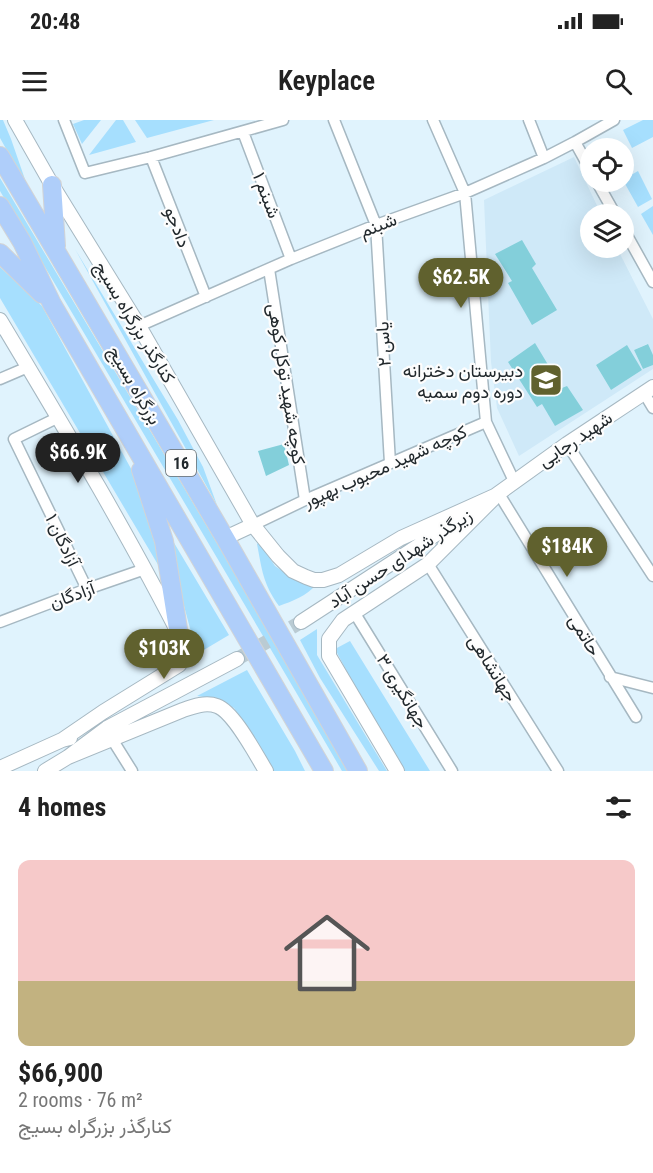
<!DOCTYPE html>
<meta charset="utf-8">
<style>
:root{--surface:#fff;--page:#f2f2f2;--text:#222;--muted:#767676;--line:#e0e0e0;--accent:#60612e}
body{margin:0;font-family:"Roboto Condensed",Vazirmatn,sans-serif;background:var(--page);color:var(--text);height:100vh;display:flex;flex-direction:column;font-size:22px;white-space:nowrap}
*{box-sizing:border-box;margin:0}
p{font-size:20px;color:var(--muted)}
.icon{flex:none;width:33px;height:33px;fill:none;stroke:currentColor;stroke-width:2;stroke-linecap:round;stroke-linejoin:round}
.map{position:relative;height:651px;overflow:hidden}
.sheet{display:flex;flex-direction:column;background:var(--surface);flex:1}
.sheet>*{flex:none}
.buttons{position:absolute;left:580px;top:18px;display:grid;gap:12px}
.buttons a{display:grid;place-items:center;width:54px;height:54px;border-radius:50%;background:var(--surface);box-shadow:0 6px 24px #0002;font-size:30px}
.price{position:absolute;translate:-50% -51px;padding:0 14px;border-radius:21px;background:var(--accent);color:#fff;font-size:20px;line-height:39px;filter:drop-shadow(0 2px 3px #0008)}
.price::after{content:'';position:absolute;left:50%;top:36px;width:18px;height:14px;margin-left:-9px;background:inherit;clip-path:polygon(0 0,100% 0,50% 100%)}
.price.on{background:#222;color:#fff}
ul{padding:0;list-style:none}
li{display:grid;align-content:center;gap:12px;height:318px;padding:0 18px}
li+li{border-top:2px solid var(--line)}
li span{display:grid;place-items:center;height:186px;border-radius:12px;color:#555}
li>.icon{margin-inline-start:auto}
span .icon{width:108px;height:108px;fill:#fffc;stroke-width:1}
li b{font-size:26px}
h2{display:flex;justify-content:space-between;align-items:center;height:72px;padding:0 18px;font-size:26px}
.status{display:flex;justify-content:space-between;align-items:center;height:42px;padding:0 30px;background:var(--surface);direction:ltr}
.status svg{height:16px;fill:currentColor}
header{display:flex;justify-content:space-between;align-items:center;height:78px;padding:0 18px;background:var(--surface);font-size:27px;font-weight:600}
.map>svg:first-child{display:block}
.built{fill:#cfe9f8;fill-rule:evenodd}
.green{fill:#a6dffe}
.building{fill:#83cfda}
.lines{fill:none;stroke-linecap:round;stroke-linejoin:round}
.tertiary-tunnel{stroke:#bacbd3;stroke-width:14;stroke-dasharray:14 7;stroke-linecap:butt}
.minor-casing{stroke:#a6b8c2;stroke-width:13}
.tertiary-casing{stroke:#a6b8c2;stroke-width:16}
.trunk-casing{stroke:#d3d4d5;stroke-width:20}
.minor{stroke:#fff;stroke-width:10}
.tertiary{stroke:#fff;stroke-width:14}
.trunk{stroke:#afcefa;stroke-width:18}
.labels{text-anchor:middle;dominant-baseline:central;stroke-width:4.5;stroke-linejoin:round;paint-order:stroke}
.shield{fill:#fdfdfd;stroke:#64696b;stroke-width:1.5}
.shield-label{font-size:16px;font-weight:bold;fill:#22292d}
.street-label{font-size:18px;fill:#22292d;stroke:#fdfdfd}
.poi-label{font-size:18px;fill:#22292d;stroke:#fdfdfd;text-anchor:end}
</style>
<div class="status"><b>20:48</b><svg viewBox="0 0 49 12"><path d="M0 12V9h3v3zM5 12V6h3v6zM10 12V3h3v9zM15 12V0h3v12zM26 1h20v11H26zM47 4h2v5h-2z"/></svg></div>
<header><svg class="icon" aria-label="menu" viewBox="0 0 24 24"><path d="M4 6h16M4 12h16M4 18h16"/></svg>Keyplace<svg class="icon" aria-label="search" viewBox="0 0 24 24"><circle cx="10" cy="10" r="6"/><path d="M15 15l6 6"/></svg></header>
<div class="map">
<svg width="653" height="651" viewBox="0 0 653 651">
<rect width="100%" height="100%" fill="#e0f3fd"/>
<!-- built -->
<path class="built" d="M574 37 601 94H591V128H617L653 199V235L647 224 634 230 643 249 653 245V249L519 336 497 288 491 242 484 80ZM626 226 642 250 611 270 596 245Z"/>
<!-- green -->
<path class="green" d="M0 0H3L11 19 28 68 0 18Z
M84 0H101L82 24 73 4Z
M116 0H123L136 22 89 35Z
M135 0H214L147 18Z
M643 0H653V17L632 28 623 10Z
M638 51 652 79 638 87 624 62V59Z
M0 58 265 504 349 651H342C229 457 114 264 0 71Z
M653 86V115L641 94Z
M75 129 178 300 203 347 217 385Z
M0 147 42 186 135 356 154 418 160 448 0 178Z
M161 401 229 515 197 534Z
M259 422 275 446 294 459 316 465C306 476 293 481 279 486 263 464 262 450 257 424Z
M317 509V535L387 651H379L320 558 300 520Z
M350 521 430 651H403L374 603 335 529Z
M247 550 295 631 305 651H272L234 588 217 579 197 576Z"/>
<!-- building -->
<path class="building" d="M522 120 536 144 532 148 557 190 532 205 508 163 512 161 495 134Z
M535 223 562 268 567 266 583 290 555 306 542 284 537 287 508 242Z
M648 224 653 235V245L643 249 634 230Z
M627 225 642 250 611 270 596 245Z
M284 324 289 345 266 356 258 331Z"/>
<g class="lines">
<!-- tertiary-tunnel -->
<path class="tertiary-tunnel" d="M237 539 301 502"/>
<!-- minor casing -->
<g class="minor-casing">
<path id="minor" d="M64 0 85 53 151 37 283 0
M334 0 376 105 390 343
M433 0 465 73 486 302
M529 0 544 38
M243 12 291 139
M575 22 591 51
M151 37 206 177
M597 62 615 94
M624 110 653 162
M269 149 305 380
M139 206 291 139 376 105 465 73 544 38 575 22 614 0
M0 259 28 247
M644 273 653 288
M59 297 14 319 87 469
M567 324 653 456
M499 374 636 597
M253 405 305 380 486 302 514 361
M428 444 558 651
M354 492 452 651
M0 502 87 469 145 449
M610 557 653 568
M112 619 132 651"/>
</g>
<!-- tertiary casing -->
<g class="tertiary-casing">
<path id="tertiary" d="M15 0 52 65 139 206 253 405 278 436 293 451 306 457 314 460H323L339 455 401 418 499 374
M0 200C64 307 129 415 185 526V537L179 545 103 592 62 620
M492 378 567 324 653 267
M225 418 253 405
M301 502 461 398
M68 637 183 590C194 586 206 582 217 586 234 592 256 635 266 651
M0 648 62 620 70 618
M45 651 68 637 107 608 237 539
M397 651 329 536V519L343 500 428 444 493 379"/>
</g>
<!-- trunk casing -->
<g class="trunk-casing">
<path id="trunk" d="M0 36 225 418 358 651
M52 65 56 126
M0 86 22 122 52 184 324 651
M0 133 42 174
M141 350 164 421 179 515"/>
</g>
<!-- minor -->
<use href="#minor" class="minor"/>
<!-- tertiary -->
<use href="#tertiary" class="tertiary"/>
<!-- trunk -->
<use href="#trunk" class="trunk"/>
</g>
<!-- icons -->
<defs>
<g id="school-square" transform="scale(1.725)"><rect x="-9" y="-9" width="18" height="18" rx="4" fill="#60612e" stroke="#fdfdfd"/><path d="M0-5L7-2L0 1L-7-2ZM-4 1L0 2.5L4 1V4Q0 6-4 4Z" fill="#fff"/></g>
</defs>
<g fill-rule="evenodd">
<use href="#school-square" x="546" y="260"/>
</g>
<g class="labels">
<!-- shield labels -->
<rect class="shield" x="166" y="330" width="30" height="26" rx="4.5"/>
<g class="shield-label">
<text x="181" y="343">16</text>
</g>
<!-- street labels -->
<g class="street-label">
<text transform="translate(267 75) rotate(69)">شبنم ۱</text>
<text transform="translate(378 105) rotate(-21)">شبنم</text>
<text transform="translate(178 107) rotate(69)">دادجو</text>
<text transform="translate(135 202) rotate(59)">کنارگذر بزرگراه بسیج</text>
<text transform="translate(383 224) rotate(-93)">یاس ۲</text>
<text transform="translate(287 264) rotate(81)">کوچه شهید توکل کوهی</text>
<text transform="translate(135 265) rotate(60)">بزرگراه بسیج</text>
<text transform="translate(575 319) rotate(-34)">شهید رجایی</text>
<text transform="translate(385 346) rotate(-24)">کوچه شهید محبوب بهپور</text>
<text transform="translate(63 420) rotate(64)">آزادگان ۱</text>
<text transform="translate(400 438) rotate(-33)">زیرگذر شهدای حسن آباد</text>
<text transform="translate(72 475) rotate(-20)">آزادگان</text>
<text transform="translate(585 515) rotate(59)">حاتمی</text>
<text transform="translate(493 548) rotate(58)">جهانشاهی</text>
<text transform="translate(403 571) rotate(59)">جهانگیری ۳</text>
</g>
<!-- poi labels -->
<g class="poi-label">
<text x="523" y="250">دبیرستان دخترانه<tspan x="523" dy="21">دوره دوم سمیه</tspan></text>
</g>
</g>
</svg>
<div class="buttons">
<a><svg class="icon" aria-label="locate" viewBox="0 0 24 24"><circle cx="12" cy="12" r="6"/><path d="M12 2v4M12 18v4M2 12h4M18 12h4"/></svg></a>
<a><svg class="icon" aria-label="layers" viewBox="0 0 24 24"><path d="M12 4l9 5-9 5-9-5zM3 14l9 5 9-5"/></svg></a>
</div>
<b class="price" style="left:461px;top:189px">$62.5K</b>
<b class="price on" style="left:78px;top:364px">$66.9K</b>
<b class="price" style="left:567px;top:458px">$184K</b>
<b class="price" style="left:164px;top:560px">$103K</b>
</div>
<section class="sheet">
<h2>4 homes<svg class="icon" aria-label="filters" viewBox="0 0 24 24"><path d="M4 7h16M4 17h16"/><circle cx="9" cy="7" r="2"/><circle cx="15" cy="17" r="2"/></svg></h2>
<ul>
<li><span style="background:linear-gradient(#f6c9c9 65%,#c2b280 0)"><svg class="icon" aria-label="home" viewBox="0 0 24 24"><path d="M3 11l9-7 9 7M6 9v11h12V9"/></svg></span><div><b>$66,900</b><p>2 rooms · 76 m²</p><p>کنارگذر بزرگراه بسیج</p></div></li>
</ul>
</section>
